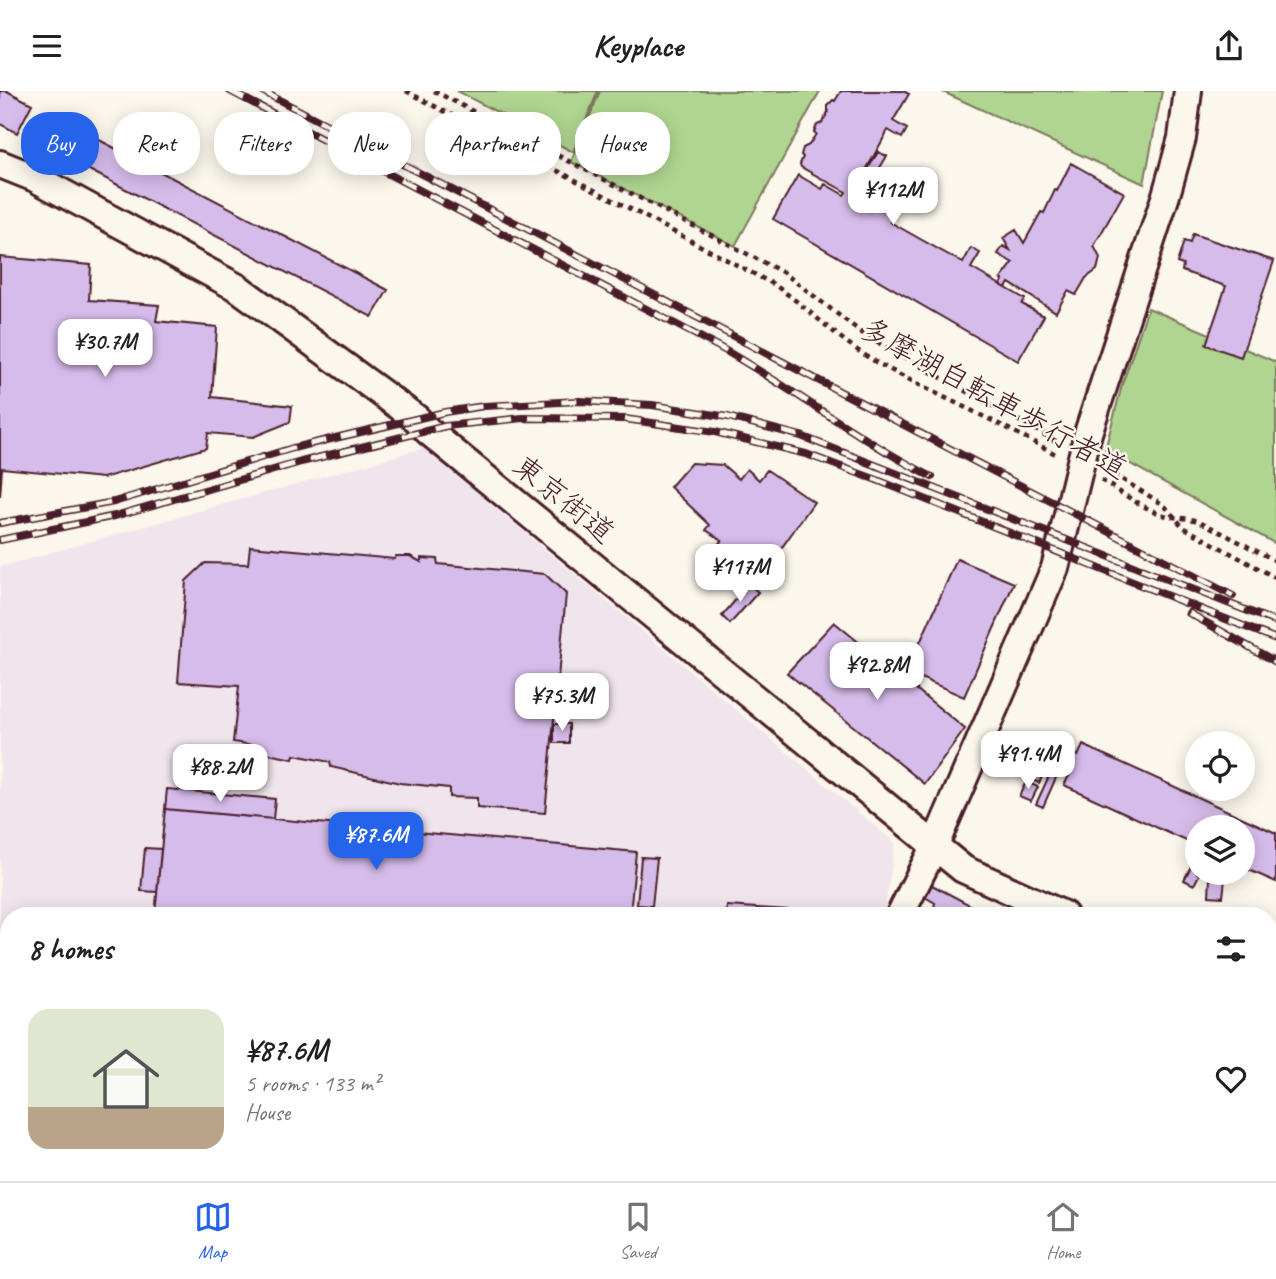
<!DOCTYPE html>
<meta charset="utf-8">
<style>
:root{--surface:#fff;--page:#f6f6f6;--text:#202124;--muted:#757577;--line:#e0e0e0;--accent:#2563eb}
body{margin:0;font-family:Caveat,"Klee One",sans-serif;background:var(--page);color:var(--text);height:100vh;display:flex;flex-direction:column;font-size:26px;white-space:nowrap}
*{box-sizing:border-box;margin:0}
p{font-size:23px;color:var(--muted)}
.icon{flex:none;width:38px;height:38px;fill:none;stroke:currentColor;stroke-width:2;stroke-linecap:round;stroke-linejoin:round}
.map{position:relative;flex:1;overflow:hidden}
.side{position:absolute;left:0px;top:816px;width:1278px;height:275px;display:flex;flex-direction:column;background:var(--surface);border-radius:28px 28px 0 0;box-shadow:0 4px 18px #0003}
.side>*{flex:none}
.guide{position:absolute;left:21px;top:21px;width:700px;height:63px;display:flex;gap:14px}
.buttons{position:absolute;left:1185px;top:640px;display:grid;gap:14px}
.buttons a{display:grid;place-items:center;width:70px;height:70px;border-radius:50%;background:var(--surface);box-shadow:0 4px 18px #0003;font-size:35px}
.price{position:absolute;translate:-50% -60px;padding:0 16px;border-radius:14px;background:#fff;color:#222;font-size:23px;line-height:46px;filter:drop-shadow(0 2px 4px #0008)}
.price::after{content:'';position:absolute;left:50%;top:42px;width:21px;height:16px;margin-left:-10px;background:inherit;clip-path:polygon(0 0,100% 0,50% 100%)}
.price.on{background:var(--accent);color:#fff}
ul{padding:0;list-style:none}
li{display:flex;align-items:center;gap:21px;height:175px;padding:0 28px}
li span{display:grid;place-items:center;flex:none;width:196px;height:140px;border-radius:21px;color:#555}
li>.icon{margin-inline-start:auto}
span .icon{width:84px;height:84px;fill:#fffc;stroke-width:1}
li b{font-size:30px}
h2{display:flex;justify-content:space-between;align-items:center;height:84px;padding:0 28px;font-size:30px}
.pill{padding:0 24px;border-radius:28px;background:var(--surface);box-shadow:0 4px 18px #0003;font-size:24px;line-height:63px}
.pill.on{background:var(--accent);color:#fff}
header{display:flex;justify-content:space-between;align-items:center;height:91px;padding:0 28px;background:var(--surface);font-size:32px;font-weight:700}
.menu{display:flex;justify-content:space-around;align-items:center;height:98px;border-top:2px solid var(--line);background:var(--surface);font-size:19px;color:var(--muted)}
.menu a{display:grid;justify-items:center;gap:4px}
.menu .on{color:var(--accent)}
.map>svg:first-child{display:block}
.built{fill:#f0e5ec}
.green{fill:#b0d591;stroke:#7d7a5e;stroke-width:2}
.building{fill:#d6bceb;stroke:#4a1f2b;stroke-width:2}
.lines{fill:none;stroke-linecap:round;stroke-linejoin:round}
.minor-casing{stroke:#4a1f2b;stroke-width:32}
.path{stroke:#4a1f2b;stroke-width:4.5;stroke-dasharray:5 5;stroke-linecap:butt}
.minor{stroke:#fbf7ec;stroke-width:26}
.rail-casing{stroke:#4a1f2b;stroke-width:8}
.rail{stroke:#fbf7ec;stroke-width:5;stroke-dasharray:16;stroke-linecap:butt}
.labels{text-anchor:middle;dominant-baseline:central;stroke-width:5;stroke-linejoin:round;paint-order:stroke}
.street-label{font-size:30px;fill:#4a1f2b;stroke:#fbf7ec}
</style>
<header><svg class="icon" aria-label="menu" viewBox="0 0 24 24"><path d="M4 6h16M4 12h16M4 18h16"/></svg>Keyplace<svg class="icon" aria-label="share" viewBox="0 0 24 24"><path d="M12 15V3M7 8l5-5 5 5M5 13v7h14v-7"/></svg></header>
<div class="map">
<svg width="1276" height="1090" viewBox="0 0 1276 1090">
<rect width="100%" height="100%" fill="#fbf7ec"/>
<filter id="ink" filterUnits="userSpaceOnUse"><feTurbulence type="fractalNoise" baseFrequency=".0143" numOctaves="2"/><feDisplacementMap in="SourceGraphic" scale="14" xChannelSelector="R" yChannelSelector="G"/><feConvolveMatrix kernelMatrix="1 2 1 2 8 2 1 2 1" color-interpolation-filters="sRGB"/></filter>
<g filter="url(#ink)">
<!-- built -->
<path class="built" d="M424 357 895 752 884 824H9V1082H225V1090H0V476Z"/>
<!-- green -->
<path class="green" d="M457 0H598L573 61Z
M600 0H820L735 155 571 71Z
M941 0H1162L1144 93Z
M1148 217 1276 271V453L1105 359 1122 294Z"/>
<!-- building -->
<path class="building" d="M0 0H7L32 13 17 42 0 33Z
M841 0H903L909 3 893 30 907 38 902 47 888 39 854 101 878 61 887 65 860 110 863 112 861 115 870 120 880 105 888 109 882 119 885 120 895 110 900 115 890 131 963 172 971 157 980 162 971 177 1025 208 1022 213 1044 225 1018 270 773 128 798 84 822 98 825 93 844 104 846 101 801 76 800 73 803 66 801 64 803 57 809 54 816 43 814 41 817 34 822 32 828 21V14L833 9 835 10Z
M78 38 388 199 372 226 64 66Z
M1071 72 1124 102 1094 155 1100 167 1097 179 1086 187 1076 204 1068 200 1056 221 1009 192 1006 197 1001 194 1003 189 1001 188 1013 172 998 163 1003 155 1010 159 1003 147 1016 139 1024 152 1041 121 1044 122 1055 99 1057 100Z
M1193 143 1274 170 1241 266 1206 254 1226 195 1182 180 1183 174 1177 172 1184 150 1190 152Z
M0 166 91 174 89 209 159 214 156 230 217 236 212 306 292 315 290 331 253 346 208 342 206 357 103 387 2 377 0 406Z
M691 372 723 374 739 388 747 378 759 389 767 379 814 411 763 483 748 470 733 487 708 465 722 449 706 439 710 434 670 396Z
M250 455 395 468 396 465H410L421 471V467L437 468 438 473 545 483 566 503 545 722 477 717V707L449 706V697L400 692 331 676 330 671 294 664 293 668 253 660V654L233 651 239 595 178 591 186 490 205 472 248 473Z
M957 468 1014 492 964 606 907 581Z
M749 493 758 501 730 533 722 525Z
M834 531 965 638 925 693 787 582Z
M554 633H569V652H554Z
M1083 654 1276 742V791L1242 776V737H1197V755L1064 694 1071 681 1066 679 1073 663 1078 665Z
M1042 661 1052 666 1039 692 1029 688Z
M1060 661 1066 664 1043 716 1036 713Z
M1026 691 1038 696 1031 710 1019 705Z
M167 698 275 708 273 728 165 718Z
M165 718 636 761 630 824H155Z
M145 757 161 758 157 801 141 800Z
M641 766 657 767 652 815 637 814Z
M1193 771 1197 773V782H1200L1194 794 1184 789Z
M1210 787 1225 788 1223 806 1209 805Z
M932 794 970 814 963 824H943L934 817 935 812 925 806Z
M727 815 804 820V824H726Z
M1269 1066H1276V1090H1223L1210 1082H1269Z
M119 1082H214L213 1090H118Z
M579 1082H651L649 1090H578Z
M696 1082H814L813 1090H710L695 1088Z
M900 1082H922L917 1090H896Z
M928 1082H981L976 1090H922Z"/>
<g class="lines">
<!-- minor casing -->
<g class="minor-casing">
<path id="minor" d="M0 73 35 87 238 197 417 328 428 340 963 778 1064 824
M900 824 934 756 1055 477 1088 342 1166 104 1182 47 1188 0
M1269 919 1276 923
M884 1090 888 1082"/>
</g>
<!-- path -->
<path class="path" d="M406 0 773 193C809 217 838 249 876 271 935 304 998 330 1057 364
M434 0 784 182 866 245 1061 353
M1105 378 1164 414 1183 436 1276 487
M1101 389C1121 401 1142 417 1164 424 1176 428 1189 426 1201 431L1276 470"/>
<!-- minor -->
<use href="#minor" class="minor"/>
<!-- rail casing -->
<g class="rail-casing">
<path id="rail" d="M230 0 719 256C792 297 858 348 932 386
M262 0 1233 505
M0 432 114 411 293 357 445 321 484 315 579 310 652 314 728 326 801 345 1276 531
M0 449 115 425 301 371 446 335 523 327 625 328 715 341 806 363 877 389 1276 548
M1189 522 1276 571"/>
</g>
<!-- rail -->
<use href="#rail" class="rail"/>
</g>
</g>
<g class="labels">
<!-- street labels -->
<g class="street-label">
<text transform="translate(994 307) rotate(29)">多摩湖自転車歩行者道</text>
<text transform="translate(564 408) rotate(39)">東京街道</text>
</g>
</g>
</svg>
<div class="buttons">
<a><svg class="icon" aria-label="locate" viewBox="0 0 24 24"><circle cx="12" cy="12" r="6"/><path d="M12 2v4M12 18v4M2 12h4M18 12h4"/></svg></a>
<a><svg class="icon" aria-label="layers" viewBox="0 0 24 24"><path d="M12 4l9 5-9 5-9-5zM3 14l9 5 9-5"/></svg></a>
</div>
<b class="price" style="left:893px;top:136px">¥112M</b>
<b class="price" style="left:105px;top:288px">¥30.7M</b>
<b class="price" style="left:740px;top:513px">¥117M</b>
<b class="price" style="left:877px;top:611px">¥92.8M</b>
<b class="price" style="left:562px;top:642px">¥75.3M</b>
<b class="price" style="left:1028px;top:700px">¥91.4M</b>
<b class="price" style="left:220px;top:713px">¥88.2M</b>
<b class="price on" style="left:376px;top:781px">¥87.6M</b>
<div class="guide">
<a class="pill on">Buy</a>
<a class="pill">Rent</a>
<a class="pill">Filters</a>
<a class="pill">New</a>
<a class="pill">Apartment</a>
<a class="pill">House</a>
</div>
<section class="side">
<h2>8 homes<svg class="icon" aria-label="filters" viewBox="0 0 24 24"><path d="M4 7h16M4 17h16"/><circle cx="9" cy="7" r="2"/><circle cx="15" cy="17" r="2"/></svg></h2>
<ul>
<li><span style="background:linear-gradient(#dfe7d0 70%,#b9a48a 0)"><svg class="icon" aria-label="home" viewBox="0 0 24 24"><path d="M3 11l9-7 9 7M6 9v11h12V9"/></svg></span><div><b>¥87.6M</b><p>5 rooms · 133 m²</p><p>House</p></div><svg class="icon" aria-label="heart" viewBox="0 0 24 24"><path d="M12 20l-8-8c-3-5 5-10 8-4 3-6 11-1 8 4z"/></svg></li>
</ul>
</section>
</div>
<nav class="menu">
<a class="on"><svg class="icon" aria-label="map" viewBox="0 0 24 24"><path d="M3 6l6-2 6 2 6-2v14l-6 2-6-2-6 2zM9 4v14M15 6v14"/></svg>Map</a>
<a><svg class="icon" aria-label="saved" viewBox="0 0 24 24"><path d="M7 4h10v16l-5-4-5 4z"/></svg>Saved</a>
<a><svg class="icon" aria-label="home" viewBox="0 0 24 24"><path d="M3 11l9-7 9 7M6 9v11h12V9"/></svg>Home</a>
</nav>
